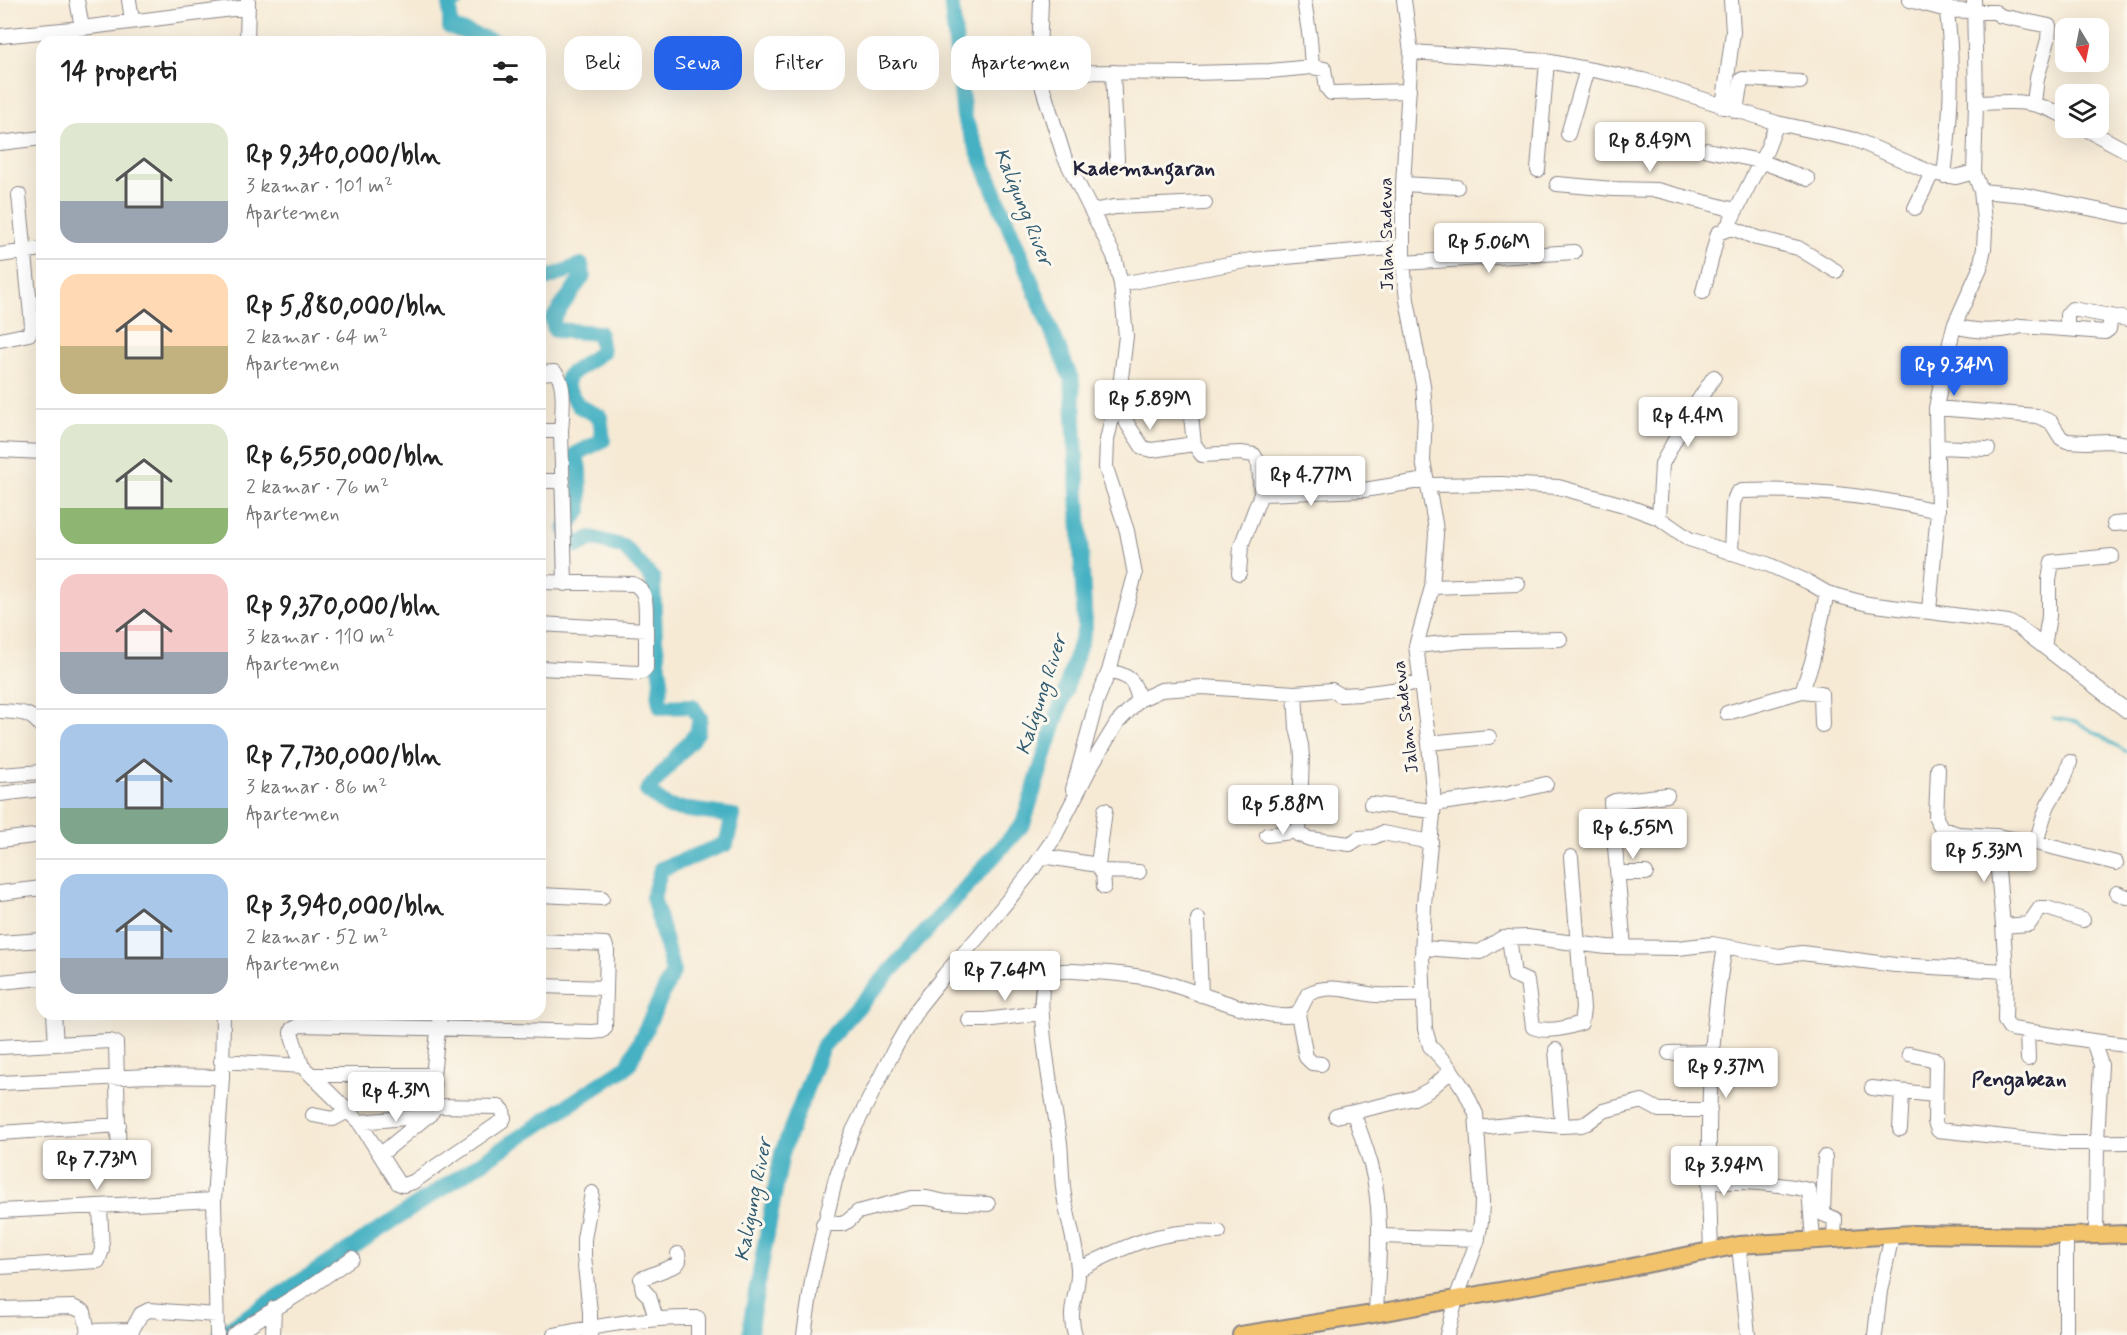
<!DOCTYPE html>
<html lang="id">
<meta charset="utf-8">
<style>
:root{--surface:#fff;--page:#f2f2f2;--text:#222;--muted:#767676;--line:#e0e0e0;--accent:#2563eb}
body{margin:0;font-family:Mynerve,sans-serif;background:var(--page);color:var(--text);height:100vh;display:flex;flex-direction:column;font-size:22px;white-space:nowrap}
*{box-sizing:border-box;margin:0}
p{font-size:20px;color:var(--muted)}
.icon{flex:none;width:33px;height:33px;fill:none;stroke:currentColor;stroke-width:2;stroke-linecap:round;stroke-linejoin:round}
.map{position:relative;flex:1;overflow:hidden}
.drawer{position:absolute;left:36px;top:36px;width:510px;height:984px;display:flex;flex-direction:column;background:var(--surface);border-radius:18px;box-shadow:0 6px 24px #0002}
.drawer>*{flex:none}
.hud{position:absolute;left:564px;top:36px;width:570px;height:54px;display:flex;gap:12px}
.needle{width:39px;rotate:170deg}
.fabs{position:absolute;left:2055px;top:18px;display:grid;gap:12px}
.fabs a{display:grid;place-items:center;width:54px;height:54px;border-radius:12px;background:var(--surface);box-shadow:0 6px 24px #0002;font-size:30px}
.price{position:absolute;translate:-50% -51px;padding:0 14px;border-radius:6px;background:#fff;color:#222;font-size:20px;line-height:39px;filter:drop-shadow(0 2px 3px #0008)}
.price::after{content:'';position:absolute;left:50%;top:36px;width:18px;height:14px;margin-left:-9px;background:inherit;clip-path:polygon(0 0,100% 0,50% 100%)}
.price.selected{background:var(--accent);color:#fff}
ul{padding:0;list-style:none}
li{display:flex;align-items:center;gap:18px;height:150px;padding:0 24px}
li+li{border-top:2px solid var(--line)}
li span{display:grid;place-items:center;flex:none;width:168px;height:120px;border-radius:18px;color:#555}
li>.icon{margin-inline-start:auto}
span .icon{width:72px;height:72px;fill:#fffc;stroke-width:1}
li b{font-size:26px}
h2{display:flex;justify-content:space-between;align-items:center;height:72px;padding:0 24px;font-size:26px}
.pill{padding:0 21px;border-radius:18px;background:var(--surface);box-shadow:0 6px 24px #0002;font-size:21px;line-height:54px}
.pill.selected{background:var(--accent);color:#fff}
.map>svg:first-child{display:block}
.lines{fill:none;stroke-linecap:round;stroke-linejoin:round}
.stream{stroke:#45b1c3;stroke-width:3}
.river{stroke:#45b1c3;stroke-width:16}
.minor-casing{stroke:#8c8688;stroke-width:16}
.major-casing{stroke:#8c8688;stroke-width:20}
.minor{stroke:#fff;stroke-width:14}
.major{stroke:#f2c36a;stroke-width:16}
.labels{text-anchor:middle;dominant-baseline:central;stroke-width:6;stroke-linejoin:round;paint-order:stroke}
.street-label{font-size:18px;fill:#22223b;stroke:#fbf7ec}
.water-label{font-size:20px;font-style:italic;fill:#305b71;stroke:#fbf7ec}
.quarter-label{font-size:21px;font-weight:bold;fill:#22223b;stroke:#fbf7ec}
</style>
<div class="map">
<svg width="2127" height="1335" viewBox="0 0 2127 1335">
<rect width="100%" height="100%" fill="#fbf7ec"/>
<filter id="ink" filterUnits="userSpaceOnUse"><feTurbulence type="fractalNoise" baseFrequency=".0167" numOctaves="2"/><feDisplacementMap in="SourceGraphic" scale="12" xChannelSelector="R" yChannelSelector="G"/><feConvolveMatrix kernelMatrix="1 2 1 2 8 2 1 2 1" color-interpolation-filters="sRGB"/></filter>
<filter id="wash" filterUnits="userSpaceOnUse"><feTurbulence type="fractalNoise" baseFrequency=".008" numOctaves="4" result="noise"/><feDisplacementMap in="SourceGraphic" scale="24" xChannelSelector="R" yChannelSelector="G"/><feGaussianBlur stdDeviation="1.35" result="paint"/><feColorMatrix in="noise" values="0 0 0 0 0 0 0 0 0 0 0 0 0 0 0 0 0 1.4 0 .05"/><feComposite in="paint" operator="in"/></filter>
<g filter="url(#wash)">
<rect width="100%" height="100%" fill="#f6ead5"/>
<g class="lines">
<!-- stream -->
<path class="stream" d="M2053 718 2077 722 2127 752"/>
<!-- river -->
<path class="river" d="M457 0 450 2V27L496 42
M219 1335 628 1066 673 972 653 897 661 869 726 844 733 816 668 807 647 791 697 733 700 718 692 706 661 707 659 699 661 680 655 640 653 579 624 547 591 538 577 546 565 529 580 510 579 469 576 454 603 440 600 417 579 406 565 386 569 375 602 352 599 333 555 330 552 320 583 276 581 265 540 281
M750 1335 752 1315 782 1153 822 1047 1023 824 1085 628 1072 381 964 117 951 0"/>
</g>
</g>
<g filter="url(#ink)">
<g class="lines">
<!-- minor casing -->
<g class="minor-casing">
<path id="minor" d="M77 0 82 28
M129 0 132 20
M1041 0 1039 56 1043 89 1064 156 1114 256 1121 284 1126 336 1121 378 1107 440 1106 468 1127 531 1135 575 1109 671C1131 677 1133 678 1139 700
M1304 0 1310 39 1312 67
M1404 0 1411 52 1403 184V263L1407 300 1423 385 1425 413 1423 461 1435 523 1436 534 1432 587 1416 646 1429 743 1434 804 1424 904 1422 957 1425 1029 1430 1046 1449 1067 1465 1091 1476 1114 1482 1201 1481 1222 1477 1242 1456 1299 1447 1335
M1910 0 1947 10 1995 12 2001 16 2049 26 2048 40 2037 78 2034 103
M0 36 82 28 248 7
M247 42 248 0
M1411 52 1547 61 1643 80 1777 123 1856 140 1932 173 1956 177 1974 172
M1040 69 1080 72 1191 73 1270 71 1312 67 1324 69 1327 88 1331 93 1409 91
M1113 72 1117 160
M1976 103C2014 102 2030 98 2066 117
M1723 107 1733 32 1731 0
M1736 111 1741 80 1743 79 1800 82
M2084 128 2127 151
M1568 134 1587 69
M0 143 42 138
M1707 150 1760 161 1808 179
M1538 170 1547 61
M1944 176C1951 119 1955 57 1945 0
M1403 184 1457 187
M1557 184 1613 189 1657 190 1735 210
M1981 191 2024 195 2127 216
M1915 208 1932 173
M1092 211 1115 207 1205 203
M1727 226 1757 238 1798 248 1836 271
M0 255 42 249
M1403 263 1574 252
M1121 284 1251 260 1402 247
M1703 292 1718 233 1726 230 1767 149 1777 123
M1954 326C1977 332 1998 333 2021 326L2105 332 2109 329 2111 316
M2067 329V315L2072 309 2127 319
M0 340 29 334 32 325 19 195
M540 373 554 372C567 380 562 416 561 431
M1116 399 1128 425 1143 448 1152 450 1194 444
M1936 408 2037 416 2051 422 2061 438 2067 441 2086 442 2109 441 2127 444
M1191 416 1194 444 1202 455 1241 453 1254 455 1259 464 1261 494
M540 431H561L565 584
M1937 447 1988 449
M0 450 42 452
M540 481H563
M1427 485 1501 484 1558 487 1624 505 1659 518 1689 539 1767 564 1808 582 1827 593 1868 604 2008 622 2017 626 2127 711
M1659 518 1662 464 1686 419 1714 377
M2114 524 2127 523
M1731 553 1733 503 1737 493 1742 491C1808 488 1873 496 1938 511
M1239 573 1241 546 1261 494 1364 490 1426 480
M540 582 633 584C650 590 645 614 646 630
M1432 587 1518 584
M1929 611 1938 511 1936 408 1943 372 1954 326 1980 268 1984 248 1985 230 1981 191 1974 172 1976 103 1974 0
M540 624 646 630V668L642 672 638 673 540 668
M1416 646 1464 641 1560 639
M2044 647 2049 616V580L2052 562 2112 556
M1295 693 1297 728 1301 745 1302 757 1299 835 1310 839 1350 844 1359 838 1374 837 1382 833 1431 842
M0 711C18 712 32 711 42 728
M1727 713 1802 691
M1822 725 1821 693 1802 691 1812 662 1827 593
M1429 743 1489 737
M1938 769 1936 818 1942 829 1958 834 1995 836 2036 843 2116 863
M0 775 42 772
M1073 789 1097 700 1109 671
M0 794 42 789
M1371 804 1433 811
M1434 804 1505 794 1546 784
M1267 835 1299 831
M1995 836 2003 926
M0 840 42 835
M2036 843C2040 830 2043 817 2048 805 2057 788 2065 782 2070 762
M1042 856 1098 865 1105 810
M1098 865 1101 871 1139 872
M1103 871 1104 887
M1619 873H1646
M0 893 42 888
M2117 893 2127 897
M540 895 602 898
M1198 919 1201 995
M2083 920 2047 908H2040L2029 924 2003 926 2006 971 2005 1020 2009 1027 2012 1029 2093 1041 2101 1065 2097 1141 2096 1235
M1509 937 1514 975 1527 981 1533 1027C1547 1033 1567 1028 1581 1023L1583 1009 1571 857
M0 943 42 940
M1624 947 1611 803 1615 801 1667 795
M1423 948 1480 952 1502 938 1527 937 1607 947 1678 948 1712 944 1779 956 1802 953 1895 965 2006 971
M0 982 42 978
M540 986 606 988
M54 1014 56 1044
M1298 1014 1306 1057 1312 1063 1321 1064
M969 1020H985L1041 1013
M2027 1032 2028 1059
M2093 1041 2127 1045
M0 1047 110 1041 116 1043 119 1165
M1556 1050 1562 1126
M1669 1053 1713 1052
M1909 1054 1936 1060 1935 1122 1938 1130 2062 1143 2127 1142
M221 1061 302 1066
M311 1075H433
M0 1083 148 1076 222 1077
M1872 1088 1934 1095
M434 1106 499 1107 503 1110 504 1118 502 1121 413 1182 403 1185 398 1183 359 1122 302 1066 291 1033 292 1029 300 1025 592 1032 602 1031 605 1028 607 951 605 944 540 941
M1353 1112C1359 1129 1366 1147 1371 1165 1384 1213 1378 1264 1376 1313
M313 1115 333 1119 348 1111
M1336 1116 1414 1098 1429 1090 1451 1071
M359 1122 429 1116
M1478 1128 1528 1123 1562 1126 1581 1125 1587 1123 1603 1111 1642 1101 1659 1110H1710
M1900 1129 1902 1092
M0 1133 119 1125
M380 1155 432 1112 434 1106 433 1075 440 1014
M1825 1157 1823 1214 1835 1219 1834 1238
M1709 1182C1743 1181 1776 1183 1809 1190L1813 1239
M0 1211 214 1200
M823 1224H842L848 1221 858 1212 912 1198H927L946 1202 988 1204
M1380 1236 1478 1239
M1739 1245 1748 1335
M1711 1251C1707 1150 1707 1046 1725 947
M0 1267 98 1261 102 1250 100 1207
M1078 1270C1126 1245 1163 1228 1219 1232
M0 1309 73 1307 84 1312 88 1331
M656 1318 649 1296 643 1290 641 1279 676 1265 679 1261 678 1254
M86 1335 88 1331 132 1330 141 1314 149 1310 216 1315
M217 1335 214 1200 222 1077 223 1014
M233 1335 313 1285 352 1258
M273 1335 274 1308
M554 1335C602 1325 649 1317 698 1318V1335
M590 1335V1312L584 1256V1239L592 1193
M804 1335 813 1275 835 1181 851 1135 895 1048 918 1008 945 974 979 936 1030 873 1054 838 1092 764 1117 723 1139 700 1161 690 1202 687 1295 693 1332 690 1340 695 1361 694 1400 689 1405 685 1419 682
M1075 1335C1066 1308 1080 1292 1078 1268 1076 1245 1069 1224 1065 1201 1061 1182 1062 1162 1060 1143 1056 1116 1031 993 1047 977 1057 967 1079 972 1091 972 1116 973 1139 975 1163 982 1191 989 1274 1025 1298 1014L1308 994C1331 982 1353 993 1377 995 1392 996 1408 994 1423 995
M1875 1335 1880 1291 1892 1235
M2066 1335V1236"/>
</g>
<!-- major casing -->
<g class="major-casing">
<path id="major" d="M1241 1335 1367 1315 1622 1269 1739 1245 1912 1234 2066 1236 2127 1234"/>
</g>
<!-- minor -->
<use href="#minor" class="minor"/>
<!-- major -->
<use href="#major" class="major"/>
</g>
</g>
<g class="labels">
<!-- street labels -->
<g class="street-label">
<text transform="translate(1387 234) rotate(-91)">Jalan Sadewa</text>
<text transform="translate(1406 717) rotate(-97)">Jalan Sadewa</text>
</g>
<!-- water labels -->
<g class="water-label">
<text transform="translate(1023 207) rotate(68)">Kaligung River</text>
<text transform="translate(1042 695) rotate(-72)">Kaligung River</text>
<text transform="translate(754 1200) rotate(-79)">Kaligung River</text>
</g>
<!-- quarter labels -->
<g class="quarter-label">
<text x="1144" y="169">Kademangaran</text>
<text x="2019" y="1080">Pengabean</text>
</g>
</g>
</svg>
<div class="fabs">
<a><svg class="needle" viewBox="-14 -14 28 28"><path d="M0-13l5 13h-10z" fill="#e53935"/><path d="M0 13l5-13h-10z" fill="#767676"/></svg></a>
<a><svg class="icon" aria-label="layers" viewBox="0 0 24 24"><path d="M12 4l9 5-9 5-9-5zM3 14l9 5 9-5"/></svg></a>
</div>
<b class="price" style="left:1650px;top:173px">Rp 8.49M</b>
<b class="price" style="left:1489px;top:274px">Rp 5.06M</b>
<b class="price selected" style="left:1954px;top:397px">Rp 9.34M</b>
<b class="price" style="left:1150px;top:431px">Rp 5.89M</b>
<b class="price" style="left:1688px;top:448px">Rp 4.4M</b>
<b class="price" style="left:1311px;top:507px">Rp 4.77M</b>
<b class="price" style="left:1283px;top:836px">Rp 5.88M</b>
<b class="price" style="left:1633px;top:860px">Rp 6.55M</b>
<b class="price" style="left:1984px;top:883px">Rp 5.33M</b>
<b class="price" style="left:1005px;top:1002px">Rp 7.64M</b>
<b class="price" style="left:1726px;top:1099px">Rp 9.37M</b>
<b class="price" style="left:396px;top:1123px">Rp 4.3M</b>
<b class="price" style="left:97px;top:1191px">Rp 7.73M</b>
<b class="price" style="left:1724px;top:1197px">Rp 3.94M</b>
<div class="hud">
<a class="pill">Beli</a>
<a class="pill selected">Sewa</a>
<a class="pill">Filter</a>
<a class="pill">Baru</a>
<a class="pill">Apartemen</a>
</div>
<section class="drawer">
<h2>14 properti<svg class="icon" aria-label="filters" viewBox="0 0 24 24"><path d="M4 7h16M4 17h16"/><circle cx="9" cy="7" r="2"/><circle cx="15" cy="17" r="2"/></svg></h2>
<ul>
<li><span style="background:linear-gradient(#dfe7d0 65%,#9aa5b1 0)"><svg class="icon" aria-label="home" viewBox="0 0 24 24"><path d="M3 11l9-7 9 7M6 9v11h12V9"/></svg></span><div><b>Rp 9,340,000/bln</b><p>3 kamar · 101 m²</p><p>Apartemen</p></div></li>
<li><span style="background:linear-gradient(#ffd9b3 60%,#c2b280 0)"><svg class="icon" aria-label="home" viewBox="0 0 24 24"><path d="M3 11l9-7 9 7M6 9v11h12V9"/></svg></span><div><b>Rp 5,880,000/bln</b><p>2 kamar · 64 m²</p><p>Apartemen</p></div></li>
<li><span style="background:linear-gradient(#dfe7d0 70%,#8fb573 0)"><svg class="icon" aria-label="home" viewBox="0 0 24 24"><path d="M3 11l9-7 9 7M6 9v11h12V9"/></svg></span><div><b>Rp 6,550,000/bln</b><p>2 kamar · 76 m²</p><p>Apartemen</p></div></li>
<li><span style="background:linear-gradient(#f6c9c9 65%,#9aa5b1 0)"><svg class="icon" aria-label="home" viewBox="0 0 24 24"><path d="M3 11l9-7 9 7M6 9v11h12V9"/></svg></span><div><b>Rp 9,370,000/bln</b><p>3 kamar · 110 m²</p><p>Apartemen</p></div></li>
<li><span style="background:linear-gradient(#a9c7e8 70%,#7fa58c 0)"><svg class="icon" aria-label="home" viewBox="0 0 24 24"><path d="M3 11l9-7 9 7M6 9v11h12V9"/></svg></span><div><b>Rp 7,730,000/bln</b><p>3 kamar · 86 m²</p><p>Apartemen</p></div></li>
<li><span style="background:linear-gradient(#a9c7e8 70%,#9aa5b1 0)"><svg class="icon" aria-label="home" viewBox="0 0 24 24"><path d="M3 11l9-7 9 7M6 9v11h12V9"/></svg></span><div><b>Rp 3,940,000/bln</b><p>2 kamar · 52 m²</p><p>Apartemen</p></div></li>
</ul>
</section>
</div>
